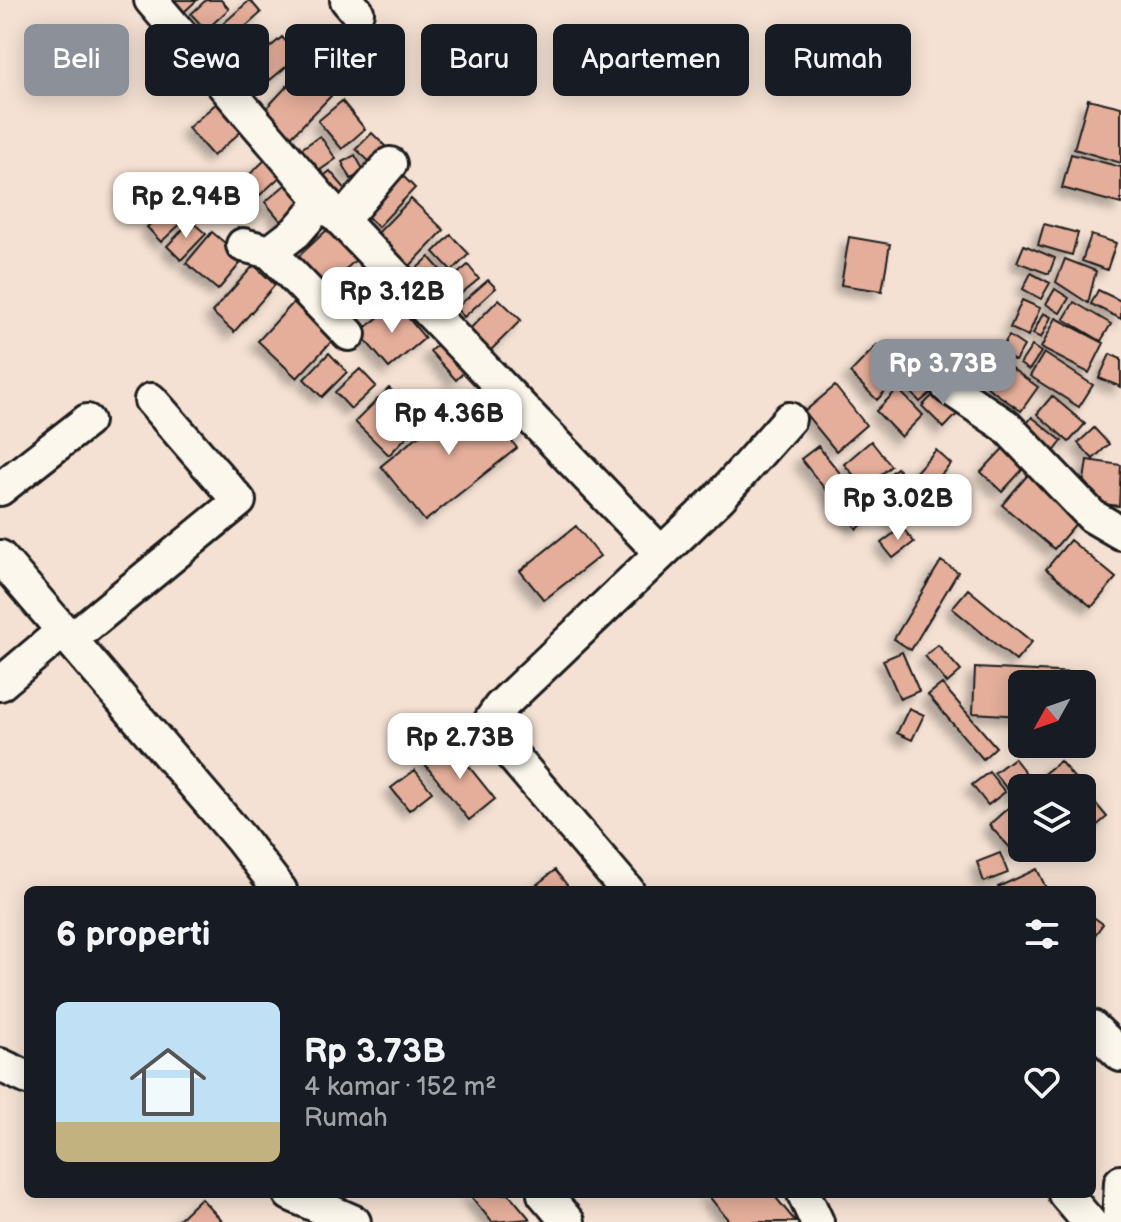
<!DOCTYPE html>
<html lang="id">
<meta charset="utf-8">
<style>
:root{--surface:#171b24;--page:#242831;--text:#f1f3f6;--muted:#9ea1a6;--line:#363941;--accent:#8c9099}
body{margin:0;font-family:"Balsamiq Sans",sans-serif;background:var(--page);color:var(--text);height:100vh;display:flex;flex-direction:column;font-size:30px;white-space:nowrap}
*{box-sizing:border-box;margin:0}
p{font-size:26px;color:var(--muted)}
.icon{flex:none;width:44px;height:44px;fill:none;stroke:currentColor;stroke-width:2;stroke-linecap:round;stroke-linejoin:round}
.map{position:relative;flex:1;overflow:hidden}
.details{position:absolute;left:24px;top:886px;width:1072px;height:312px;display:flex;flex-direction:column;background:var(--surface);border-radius:12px;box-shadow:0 4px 20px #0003}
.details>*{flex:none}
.hud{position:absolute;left:24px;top:24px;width:1074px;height:72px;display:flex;gap:16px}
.needle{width:52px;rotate:230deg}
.controls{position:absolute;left:1008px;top:670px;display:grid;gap:16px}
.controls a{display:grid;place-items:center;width:88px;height:88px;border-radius:12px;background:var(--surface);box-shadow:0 4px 20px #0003;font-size:40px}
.price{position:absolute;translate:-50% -68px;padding:0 18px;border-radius:16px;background:#fff;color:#222;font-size:26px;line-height:52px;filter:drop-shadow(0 2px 4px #0008)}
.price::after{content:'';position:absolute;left:50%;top:48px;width:24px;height:18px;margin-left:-12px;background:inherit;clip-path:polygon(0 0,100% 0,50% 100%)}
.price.active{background:var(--accent);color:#fff}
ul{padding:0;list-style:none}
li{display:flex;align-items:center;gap:24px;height:200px;padding:0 32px}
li+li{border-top:2px solid var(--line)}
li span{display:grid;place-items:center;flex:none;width:224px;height:160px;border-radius:12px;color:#555}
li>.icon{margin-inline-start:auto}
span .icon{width:96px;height:96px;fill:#fffc;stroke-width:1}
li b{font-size:34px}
h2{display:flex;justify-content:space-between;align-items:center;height:96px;padding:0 32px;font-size:34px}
.tag{padding:0 28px;border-radius:12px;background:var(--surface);box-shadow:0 4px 20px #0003;font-size:28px;line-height:72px}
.tag.active{background:var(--accent);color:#fff}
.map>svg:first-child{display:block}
.building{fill:#e4ae9a;stroke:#1c1c1c;stroke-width:2;filter:url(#shadow)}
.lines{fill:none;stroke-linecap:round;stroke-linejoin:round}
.minor-casing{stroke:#1c1c1c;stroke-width:38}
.minor{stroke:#fbf7ec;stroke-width:32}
</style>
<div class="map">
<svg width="1121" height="1222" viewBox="0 0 1121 1222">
<defs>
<filter id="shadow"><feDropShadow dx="-7" dy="7" stdDeviation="4" flood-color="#0004"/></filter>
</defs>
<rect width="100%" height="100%" fill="#f4e1d3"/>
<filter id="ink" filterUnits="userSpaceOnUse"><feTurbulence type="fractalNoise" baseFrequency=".0125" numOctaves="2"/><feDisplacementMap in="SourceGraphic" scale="16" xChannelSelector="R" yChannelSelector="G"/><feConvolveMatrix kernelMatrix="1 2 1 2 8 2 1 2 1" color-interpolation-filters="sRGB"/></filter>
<g filter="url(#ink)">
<!-- building -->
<path class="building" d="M173 0H197L184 12Z
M206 0H221L229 9 206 30 191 14Z
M250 0 261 13 227 43 216 30Z
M252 31 261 42 228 71 218 60Z
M282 37 299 56 270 80 254 61Z
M303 69 331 96 287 141 260 115Z
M1088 99 1121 107V163L1074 149Z
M342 101 365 129 342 149 318 121Z
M218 102 243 130 213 156 188 128Z
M372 133 389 150 373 165 356 149Z
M320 136 336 159 307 179 291 156Z
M1071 154 1121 167V204L1062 188Z
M355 155 364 171 351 179 342 162Z
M267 158 282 175 260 195 245 179Z
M330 171 348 192 332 206 314 184Z
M400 173 415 188 378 227 363 212Z
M201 180 217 196 198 215 183 199Z
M291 180 311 204 285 226 265 202Z
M411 199 444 230 406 270 373 238Z
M174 203 187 218 161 242 147 227Z
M191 221 206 234 181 260 167 246Z
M1044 224 1078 233 1072 255 1038 245Z
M329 228 358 258 326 287 298 257Z
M212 232 244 259 218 290 186 263Z
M451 235 469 254 452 271 434 252Z
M1091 235 1116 243 1107 270 1082 261Z
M849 237 890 244 882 291 841 285Z
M1024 245 1055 258 1049 274 1017 262Z
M429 257 443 273 427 287 413 272Z
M1065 259 1096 271 1088 303 1056 282Z
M254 265 275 285 234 332 212 312Z
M468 265 479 279 448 304 437 291Z
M368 268 387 290 354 319 334 297Z
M1031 273 1050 283 1041 299 1023 289Z
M488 280 496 288 464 317 456 308Z
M1055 289 1069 298 1060 313 1046 304Z
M1098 290 1121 301V319L1091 304Z
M499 299 521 320 486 355 465 334Z
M1022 300 1040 308 1028 336 1010 328Z
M294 302 333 340 297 378 258 341Z
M1074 302 1111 324 1101 341 1064 319Z
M396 303 425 338 389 368 359 333Z
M1043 313 1051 317 1041 338 1033 334Z
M1056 318 1104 343 1089 373 1041 348Z
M1009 336 1024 346 1015 361 999 352Z
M438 344 464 372 456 380 430 351Z
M877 345 904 371 877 400 850 373Z
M1032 346 1041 352 1029 370 1020 364Z
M329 353 347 372 322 397 304 379Z
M1044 353 1093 385 1079 407 1030 376Z
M1110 354 1121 359V387L1099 378Z
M1004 363 1038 387 1021 411 987 387Z
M923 366 940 385 920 402 904 384Z
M360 369 376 386 351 409 335 392Z
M835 386 866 425 836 451 804 412Z
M942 386 963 408 944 428 922 406Z
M389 388 422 421 389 455 355 422Z
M898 389 923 415 901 437 876 411Z
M473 392 517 448 425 521 381 466Z
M1052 396 1085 424 1069 442 1037 414Z
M1032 417 1062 441 1053 453 1022 429Z
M1094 428 1109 444 1093 459 1078 443Z
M1013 438 1034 457 1002 492 981 472Z
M871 441 891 466 865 488 844 464Z
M818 446 874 515 857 529 801 459Z
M936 450 951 464 929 488 914 474Z
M1087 460 1121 465 1119 506 1081 501Z
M897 468 924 501 896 524 868 492Z
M1032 470 1084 514 1054 549 1002 505Z
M576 526 600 556 544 600 520 571Z
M902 527 914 542 893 558 881 543Z
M1070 540 1116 578 1092 607 1046 569Z
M941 561 958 572 911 650 894 639Z
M968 589 1032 642 1016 661 952 608Z
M938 645 961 671 947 683 925 656Z
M902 652 919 691 900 699 883 660Z
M975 668 1077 673 1076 684H1022V716L973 713Z
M942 684 996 747 983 759 928 695Z
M909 708 924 715 912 740 897 733Z
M450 743 495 799 469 820 424 763Z
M1014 758 1033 782 1014 797 994 773Z
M1060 761 1107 817 1082 838V788H1026Z
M415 770 432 792 409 810 391 788Z
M989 772 1005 792 988 805 972 785Z
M1010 806 1022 819 1023 848 1016 854 989 825Z
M1000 853 1008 873 984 882 977 862Z
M1037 869 1047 890H1000L998 887Z
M555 870 571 890H530Z
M1092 916 1103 924 1092 939Z
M469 1194H509L530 1219 492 1222Z
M707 1194H773L796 1222H730Z
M201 1198 223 1222H176Z"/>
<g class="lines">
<!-- minor casing -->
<g class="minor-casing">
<path id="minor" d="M151 0 323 201 661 553
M347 0 357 12
M342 220 390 164
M243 245 270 252 296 232 323 201
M270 252 349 334
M948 387 1006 426 1092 516 1121 533
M0 489 87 421
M0 557 240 838 280 890
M70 640 239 501 151 400
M0 684 63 631
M627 890 499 740 491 720 500 707 720 497 789 419
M1092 1027 1121 1055
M0 1065 28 1078
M290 1194 354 1222
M544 1194 568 1222
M804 1194 817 1222
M1065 1194 1089 1222
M1119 1222 1121 1182"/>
</g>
<!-- minor -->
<use href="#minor" class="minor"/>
</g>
</g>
</svg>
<div class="controls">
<a><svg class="needle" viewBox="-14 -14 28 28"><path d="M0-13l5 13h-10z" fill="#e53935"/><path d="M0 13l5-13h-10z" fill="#9ea1a6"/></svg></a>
<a><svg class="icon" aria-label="layers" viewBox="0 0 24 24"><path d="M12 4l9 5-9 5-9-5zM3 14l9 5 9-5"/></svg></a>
</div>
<b class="price" style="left:186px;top:240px">Rp 2.94B</b>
<b class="price" style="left:392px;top:335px">Rp 3.12B</b>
<b class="price active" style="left:943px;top:407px">Rp 3.73B</b>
<b class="price" style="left:449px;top:457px">Rp 4.36B</b>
<b class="price" style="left:898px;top:542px">Rp 3.02B</b>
<b class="price" style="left:460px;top:781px">Rp 2.73B</b>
<div class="hud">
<a class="tag active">Beli</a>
<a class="tag">Sewa</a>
<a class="tag">Filter</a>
<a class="tag">Baru</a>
<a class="tag">Apartemen</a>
<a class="tag">Rumah</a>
</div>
<section class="details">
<h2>6 properti<svg class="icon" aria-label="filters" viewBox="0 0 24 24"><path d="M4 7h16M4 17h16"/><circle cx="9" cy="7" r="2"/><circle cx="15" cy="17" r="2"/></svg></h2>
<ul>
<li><span style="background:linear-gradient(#bfe0f5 75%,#c2b280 0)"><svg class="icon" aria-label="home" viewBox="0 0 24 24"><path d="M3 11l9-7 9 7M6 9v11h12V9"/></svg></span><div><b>Rp 3.73B</b><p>4 kamar · 152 m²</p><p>Rumah</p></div><svg class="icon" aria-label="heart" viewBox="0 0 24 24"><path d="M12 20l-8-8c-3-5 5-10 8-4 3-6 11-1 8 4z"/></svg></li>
</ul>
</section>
</div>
